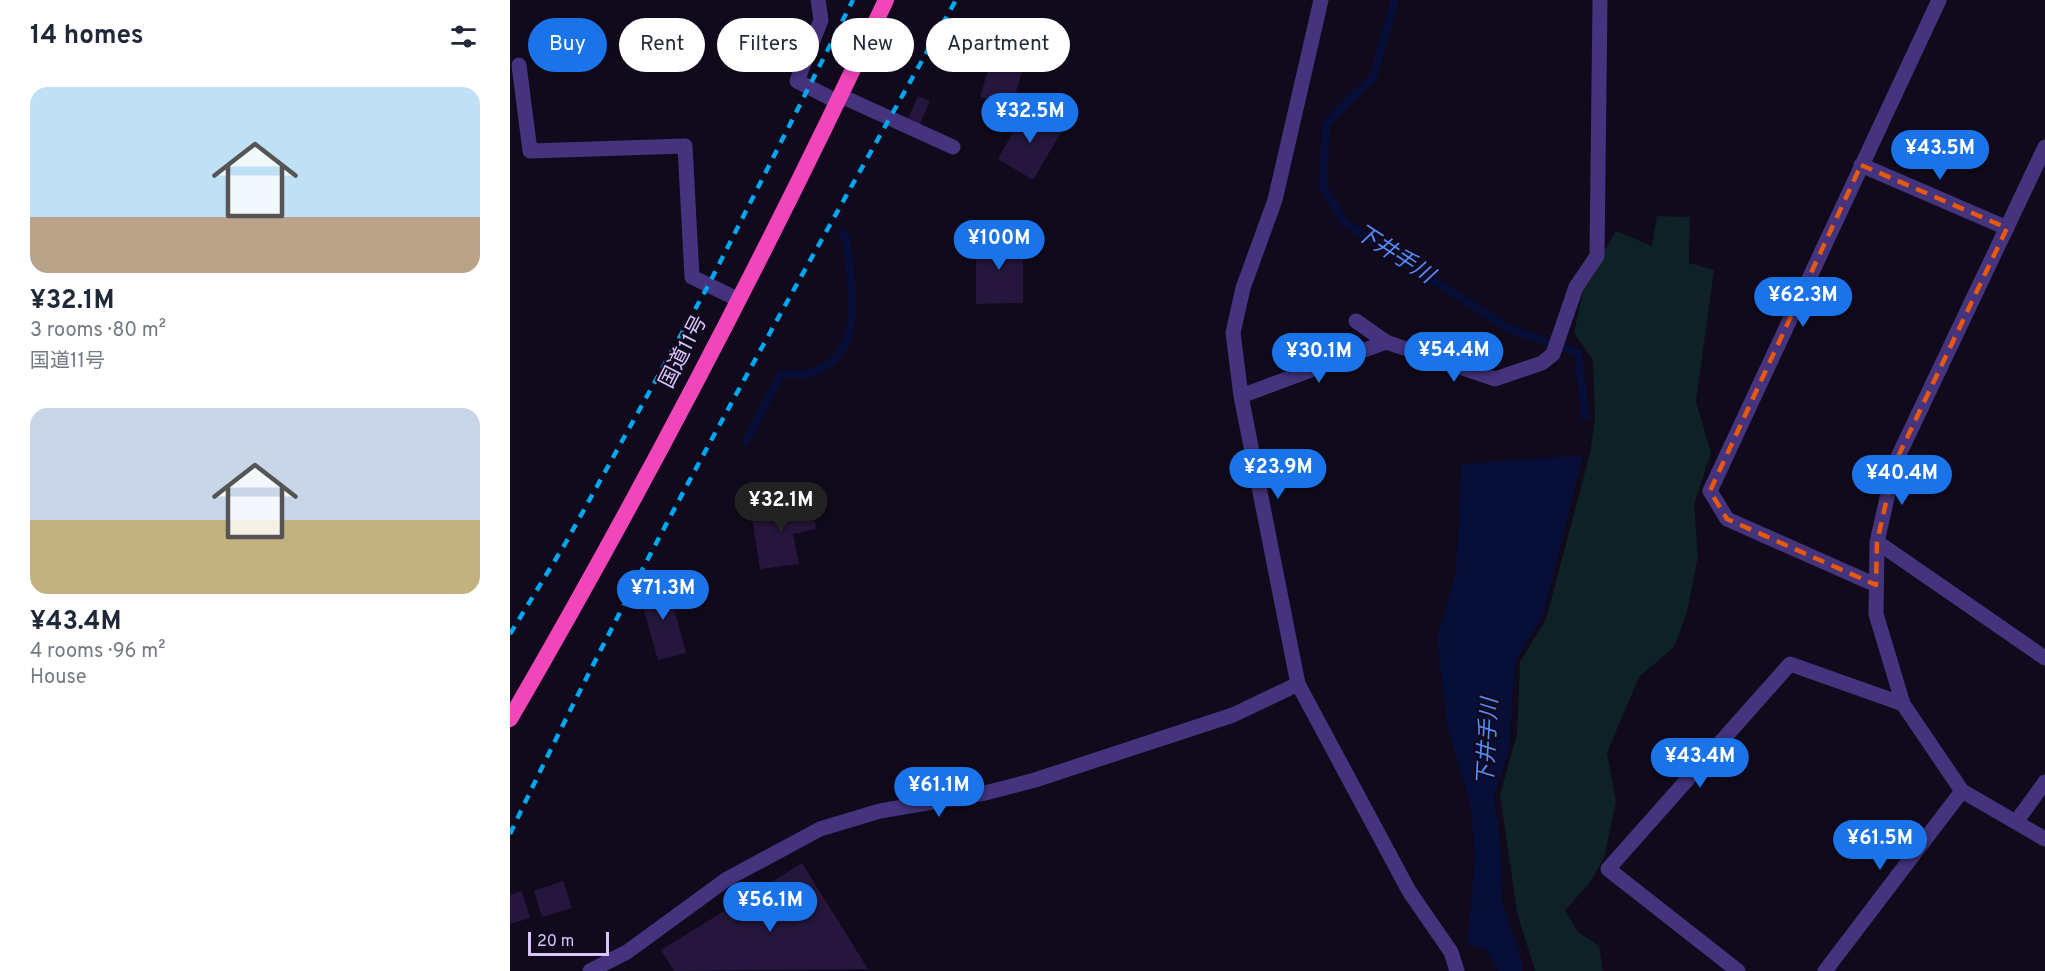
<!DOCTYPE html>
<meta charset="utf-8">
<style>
:root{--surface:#fff;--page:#f6f6f7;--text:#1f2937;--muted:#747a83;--accent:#1a73e8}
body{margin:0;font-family:Overpass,"Noto Sans JP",sans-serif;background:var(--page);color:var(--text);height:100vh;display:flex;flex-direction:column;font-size:22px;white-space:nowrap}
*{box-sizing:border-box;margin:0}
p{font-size:20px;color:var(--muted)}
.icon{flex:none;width:33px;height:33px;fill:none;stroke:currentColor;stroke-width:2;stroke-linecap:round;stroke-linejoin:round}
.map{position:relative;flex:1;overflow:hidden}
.side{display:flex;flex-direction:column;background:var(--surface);width:510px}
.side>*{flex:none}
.guide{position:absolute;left:18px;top:18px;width:570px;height:54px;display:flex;gap:12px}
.scale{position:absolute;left:18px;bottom:15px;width:81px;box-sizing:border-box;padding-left:6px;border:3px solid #d8c5ff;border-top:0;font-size:16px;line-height:21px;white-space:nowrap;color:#d8c5ff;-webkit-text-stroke:4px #110a1c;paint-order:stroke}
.price{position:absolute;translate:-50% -51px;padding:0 14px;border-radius:21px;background:var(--accent);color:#fff;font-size:20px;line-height:39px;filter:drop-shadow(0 2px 3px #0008)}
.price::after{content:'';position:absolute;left:50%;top:36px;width:18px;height:14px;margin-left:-9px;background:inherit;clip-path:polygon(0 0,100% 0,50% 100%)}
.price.on{background:#222;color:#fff}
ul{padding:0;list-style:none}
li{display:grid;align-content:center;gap:12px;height:318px;padding:0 30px}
li span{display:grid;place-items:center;height:186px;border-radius:18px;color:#555}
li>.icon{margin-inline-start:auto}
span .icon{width:108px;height:108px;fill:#fffc;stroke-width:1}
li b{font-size:26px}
h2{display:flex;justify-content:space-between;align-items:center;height:72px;padding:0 30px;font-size:26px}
.tag{padding:0 21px;border-radius:27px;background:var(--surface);box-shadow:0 3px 9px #0003;font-size:21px;line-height:54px}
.tag.on{background:var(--accent);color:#fff}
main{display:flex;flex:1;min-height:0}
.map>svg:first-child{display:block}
.green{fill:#0d2126}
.water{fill:#070e38}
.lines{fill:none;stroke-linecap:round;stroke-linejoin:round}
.stream{stroke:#070e38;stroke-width:8}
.building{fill:#26163d}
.minor{stroke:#45337d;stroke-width:15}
.trunk{stroke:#f046ba;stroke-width:16}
.rail{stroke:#00a6f0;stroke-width:4.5;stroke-dasharray:9 8;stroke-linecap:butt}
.marked{fill:none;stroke:#e8590c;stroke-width:4.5;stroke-dasharray:12 8;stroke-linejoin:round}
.labels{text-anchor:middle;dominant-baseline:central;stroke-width:4.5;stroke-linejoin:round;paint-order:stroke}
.street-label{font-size:21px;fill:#d8c5ff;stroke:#110a1c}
.water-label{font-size:22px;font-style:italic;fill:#538cff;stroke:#110a1c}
</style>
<main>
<section class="side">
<h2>14 homes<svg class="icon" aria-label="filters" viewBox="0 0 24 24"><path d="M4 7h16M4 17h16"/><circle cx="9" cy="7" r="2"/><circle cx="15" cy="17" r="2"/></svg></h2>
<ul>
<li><span style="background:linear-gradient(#bfe0f5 70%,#b9a48a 0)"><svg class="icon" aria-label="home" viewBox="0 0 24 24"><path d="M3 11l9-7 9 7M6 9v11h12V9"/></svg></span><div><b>¥32.1M</b><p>3 rooms · 80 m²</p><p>国道11号</p></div></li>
<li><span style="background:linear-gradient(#c9d6e8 60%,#c2b280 0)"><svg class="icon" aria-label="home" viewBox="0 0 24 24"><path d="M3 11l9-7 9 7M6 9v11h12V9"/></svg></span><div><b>¥43.4M</b><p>4 rooms · 96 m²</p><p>House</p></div></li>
</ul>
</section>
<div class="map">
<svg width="1535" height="971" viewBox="0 0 1535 971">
<rect width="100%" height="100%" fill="#110a1c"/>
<!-- green -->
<path class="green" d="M1147 216 1180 217 1179 263 1204 270 1186 401 1201 453 1184 504 1188 556 1177 612 1164 647 1129 677 1097 753 1106 802 1094 858 1079 884 1055 910 1068 932 1089 946 1093 971H1025L1007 912 990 795 1007 734 1010 662 1036 619 1080 453 1085 419 1083 360 1064 333 1074 286 1106 231 1142 246Z"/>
<!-- water -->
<path class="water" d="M1073 455 1033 615 1005 662 999 749 984 796 991 854 992 902 1013 964 1012 971H988L976 950 957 944 965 860 961 807 938 729 927 639 946 571 952 464Z"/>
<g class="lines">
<!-- stream -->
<path class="stream" d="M885 0 863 78 837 102 816 125 813 187 835 223 998 328 1068 353 1075 416
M236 441 271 374C281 374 294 376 303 372 359 353 340 282 336 238L332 233"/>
</g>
<!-- building -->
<path class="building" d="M485 46 517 55 502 105 470 97Z
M408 96 420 101 410 124 398 118Z
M517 108 553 129 523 180 488 159Z
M466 239H513V303L466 304Z
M302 502 306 529 283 534 289 564 250 569 241 511Z
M156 578 176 653 148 660 131 600H135L142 584Z
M292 863 358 969 164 971 151 950Z
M53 881 62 908 32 917 24 891Z
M12 891 20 918 0 924V895Z"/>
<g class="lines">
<!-- minor -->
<path class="minor" d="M308 0 311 20 287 81 328 102
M811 0 765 200 733 288 723 333 731 396 788 684 899 891 941 952 947 971
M9 65 20 151 175 146 182 277 227 299
M331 96 443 147
M1535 147 1385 463 1367 542 1366 614 1393 704 1452 791 1535 839
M1351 165 1497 228
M846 321 876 342 985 379 1032 363 1043 354 1066 287 1087 256 1090 0
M731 396 876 342
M1367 542 1535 658
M1366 585 1217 519 1200 491 1429 0
M1506 822 1535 782
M80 971 117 952 217 879 310 829 370 811 475 793 525 780 723 715 788 684
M1228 971 1098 869 1280 664 1393 704
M1315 971 1452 791"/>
<!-- trunk -->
<path class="trunk" d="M0 719C136 485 261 244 376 0"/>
<!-- rail -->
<path class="rail" d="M0 634 55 544 198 286 343 0
M0 834C135 549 292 275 446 0"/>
</g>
<!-- marked area -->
<path class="marked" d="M1351 165 1497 228 1385 463 1367 542 1366 585 1217 519 1200 491Z"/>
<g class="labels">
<!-- street labels -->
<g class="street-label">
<text transform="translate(174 352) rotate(-63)">国道11号</text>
</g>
<!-- water labels -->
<g class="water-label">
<text transform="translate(884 255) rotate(33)">下井手川</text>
<text transform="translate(979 742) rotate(-87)">下井手川</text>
</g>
</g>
</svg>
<div class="scale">20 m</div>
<b class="price" style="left:520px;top:144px">¥32.5M</b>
<b class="price" style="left:1430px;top:181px">¥43.5M</b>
<b class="price" style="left:489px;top:271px">¥100M</b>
<b class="price" style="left:1293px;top:328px">¥62.3M</b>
<b class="price" style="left:944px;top:383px">¥54.4M</b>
<b class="price" style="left:809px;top:384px">¥30.1M</b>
<b class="price" style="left:768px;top:500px">¥23.9M</b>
<b class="price" style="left:1392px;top:506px">¥40.4M</b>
<b class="price on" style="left:271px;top:533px">¥32.1M</b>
<b class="price" style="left:153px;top:621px">¥71.3M</b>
<b class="price" style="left:1190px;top:789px">¥43.4M</b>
<b class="price" style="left:429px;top:818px">¥61.1M</b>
<b class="price" style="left:1370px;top:871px">¥61.5M</b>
<b class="price" style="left:260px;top:933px">¥56.1M</b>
<div class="guide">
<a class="tag on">Buy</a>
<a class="tag">Rent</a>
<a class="tag">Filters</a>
<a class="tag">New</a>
<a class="tag">Apartment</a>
</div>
</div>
</main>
